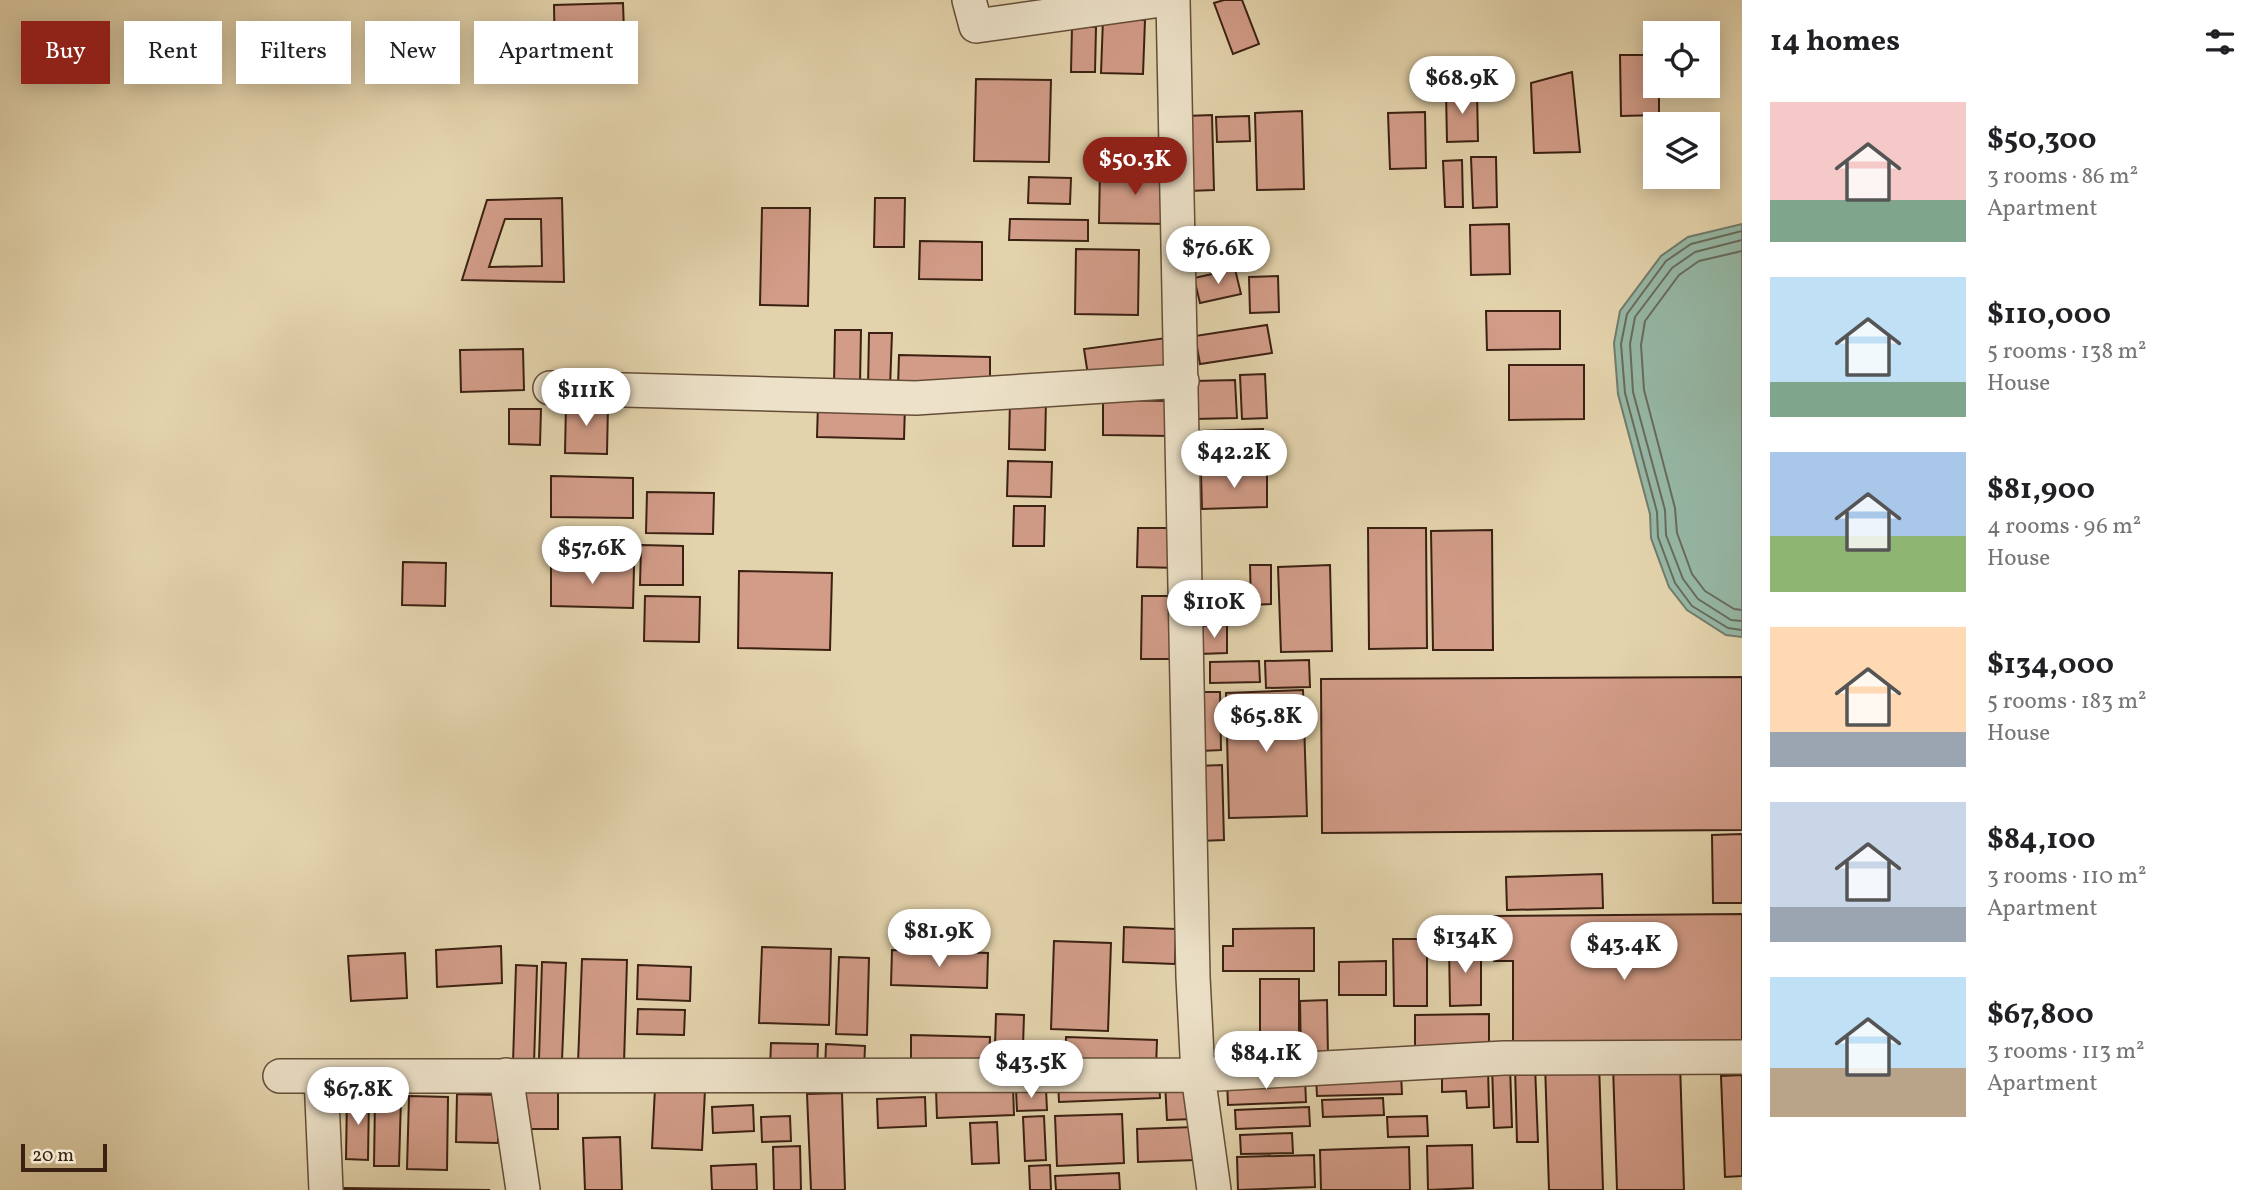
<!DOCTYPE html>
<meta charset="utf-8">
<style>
:root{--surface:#fff;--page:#f2f2f2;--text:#202124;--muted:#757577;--accent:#8f2418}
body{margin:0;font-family:Vollkorn,serif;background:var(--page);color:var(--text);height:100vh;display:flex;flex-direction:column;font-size:26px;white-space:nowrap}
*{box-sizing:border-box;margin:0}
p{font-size:23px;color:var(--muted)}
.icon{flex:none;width:38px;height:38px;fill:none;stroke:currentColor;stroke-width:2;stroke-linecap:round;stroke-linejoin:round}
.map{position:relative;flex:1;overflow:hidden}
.details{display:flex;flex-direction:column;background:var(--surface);width:525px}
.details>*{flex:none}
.top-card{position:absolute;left:21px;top:21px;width:665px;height:63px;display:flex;gap:14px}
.tools{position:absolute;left:1643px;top:21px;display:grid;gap:14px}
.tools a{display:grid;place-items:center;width:77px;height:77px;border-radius:0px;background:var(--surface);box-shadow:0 4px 18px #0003;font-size:35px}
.scale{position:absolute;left:21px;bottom:18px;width:86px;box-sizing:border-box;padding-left:7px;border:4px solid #3b2112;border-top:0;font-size:19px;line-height:24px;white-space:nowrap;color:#3b2112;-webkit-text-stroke:5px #ede2c9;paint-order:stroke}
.price{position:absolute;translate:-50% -60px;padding:0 16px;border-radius:24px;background:#fff;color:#222;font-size:23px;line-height:46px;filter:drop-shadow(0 2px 4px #0008)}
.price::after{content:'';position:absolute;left:50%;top:42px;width:21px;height:16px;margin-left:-10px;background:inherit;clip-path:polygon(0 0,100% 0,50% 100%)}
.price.active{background:var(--accent);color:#fff}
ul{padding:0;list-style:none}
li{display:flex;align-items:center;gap:21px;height:175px;padding:0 28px}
li span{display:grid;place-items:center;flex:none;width:196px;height:140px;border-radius:0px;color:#555}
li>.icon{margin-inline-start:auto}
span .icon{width:84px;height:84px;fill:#fffc;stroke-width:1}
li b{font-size:30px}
h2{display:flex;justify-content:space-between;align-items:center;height:84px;padding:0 28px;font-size:30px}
.chip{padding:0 24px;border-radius:0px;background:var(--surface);box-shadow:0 4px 18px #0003;font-size:24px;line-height:63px}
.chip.active{background:var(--accent);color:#fff}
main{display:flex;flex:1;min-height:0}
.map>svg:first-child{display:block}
.water{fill:#96b8a6;stroke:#727c6b;stroke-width:2}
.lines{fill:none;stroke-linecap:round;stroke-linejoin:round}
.shore{stroke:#686c5c;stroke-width:2}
.building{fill:#d29c88;stroke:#3b2112;stroke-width:2;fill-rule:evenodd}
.street-casing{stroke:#654e38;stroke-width:36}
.street{stroke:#ede2c9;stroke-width:33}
</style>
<main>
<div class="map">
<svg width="1742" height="1190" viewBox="0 0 1742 1190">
<rect width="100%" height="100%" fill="#e3d3ac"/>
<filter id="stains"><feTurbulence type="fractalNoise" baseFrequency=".00286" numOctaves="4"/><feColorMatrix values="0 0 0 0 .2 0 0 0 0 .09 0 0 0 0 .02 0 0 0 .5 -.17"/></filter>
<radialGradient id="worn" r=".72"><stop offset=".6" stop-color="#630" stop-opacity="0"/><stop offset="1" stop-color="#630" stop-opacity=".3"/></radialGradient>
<!-- water -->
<path class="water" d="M1742 224V637L1726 635 1687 610 1669 587 1651 538 1650 514 1618 394 1614 343 1620 311 1661 256 1688 237Z"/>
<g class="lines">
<!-- shore -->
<path class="shore" d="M1742 231 1691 244 1666 261 1627 314 1621 344 1625 393 1657 512 1658 537 1675 583 1692 606 1728 628 1742 630
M1742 240 1695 252 1672 268 1635 317 1630 344 1633 392 1665 510 1666 535 1683 579 1698 599 1731 620 1742 621
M1742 251 1699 261 1679 275 1645 321 1641 345 1644 390 1675 508 1677 533 1692 574 1705 591 1734 609 1742 610"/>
</g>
<!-- building -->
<path class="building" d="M1224 0H1242L1259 44 1233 54 1214 3Z
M623 3 625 61 555 63 554 5Z
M1103 19 1145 20 1143 74 1101 73Z
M1072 26 1096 27 1095 72H1071Z
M1620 55H1656V86H1659V115L1621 116Z
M1572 72 1580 152 1534 153 1531 83Z
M976 79 1051 80 1049 162 974 161Z
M1477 91 1478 141 1447 142 1446 92Z
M1302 111 1304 189 1257 190 1255 113Z
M1425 112 1426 168 1390 169 1388 113Z
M1212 115 1214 190 1189 191 1186 116Z
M1249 116 1250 141 1217 142 1216 117Z
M1471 157H1496L1497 207 1473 208Z
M1462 160 1463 207H1445L1443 161Z
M1100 169 1172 171 1171 224 1099 223Z
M1029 177 1071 178 1070 204 1028 203Z
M562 198 564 282 462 280 487 200ZM505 219H541L542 266 489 267Z
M875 198H905L904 247H874Z
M762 208H810L808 306 760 305Z
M1010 219 1088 220V241L1009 240Z
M1509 224 1510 274 1471 275 1470 225Z
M920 241 982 242V280L919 279Z
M1242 243V265L1190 267V245Z
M1076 249 1139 250 1138 315 1075 314Z
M1235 269 1241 294 1200 303 1194 278Z
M1278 276 1279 312 1250 313 1249 277Z
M1486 311H1560V349L1487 350Z
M1267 325 1272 353 1200 364 1195 336Z
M835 330H861L860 385H834Z
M869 333H892L890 388H868Z
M1166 338 1171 371 1089 382 1084 349Z
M523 349 524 390 461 392 460 350Z
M899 355 990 357V389L898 387Z
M1509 365H1584V419L1509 420Z
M1265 374 1267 418 1242 419 1240 375Z
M1235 380 1237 418 1195 419 1194 381Z
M1010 399H1046L1045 450 1009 449Z
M1103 400 1171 401V436L1103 435Z
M566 403 608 404 607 454 565 453Z
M818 404 905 405 904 439 817 437Z
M509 409H541L540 445 509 444Z
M1263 429 1264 460 1201 462 1200 431Z
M1008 461 1052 462 1051 497 1007 496Z
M1267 471V507L1202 509 1201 473Z
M551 476 633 478V518L551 517Z
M647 492 714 493 713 534 646 533Z
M1014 506H1045L1044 546H1013Z
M1138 528H1178V568L1137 567Z
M1368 528H1426L1427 648 1369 649Z
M1492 530 1493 650H1433L1431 531Z
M641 545 683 546V585H640Z
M403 562 446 563 445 606 402 605Z
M551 565 634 566 633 608 551 606Z
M1250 565H1271V604L1251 605Z
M1330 565 1332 651 1281 652 1278 567Z
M739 571 832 573 830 650 738 648Z
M645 596 700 597 699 642 644 641Z
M1142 596H1172L1171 659H1141Z
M1227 625V653L1200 654V626Z
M1309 660 1310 687 1266 688 1265 661Z
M1259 661 1260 682 1210 683V662Z
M1742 677V830L1322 833 1321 679Z
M1303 690 1307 816 1229 818 1226 693Z
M1200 692H1220L1221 750 1201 751Z
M1222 765 1224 840 1200 841 1197 766Z
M1742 834V903H1713L1712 835Z
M1602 874 1603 908 1507 910 1506 877Z
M1742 914V1050L1513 1052V961H1494V916Z
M1124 927 1176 929 1175 964 1123 962Z
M1314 928V971H1223V946H1233V929Z
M1393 939H1427V1006H1394Z
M1054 941 1111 943 1108 1031 1051 1029Z
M1449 945H1481V1005L1450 1006Z
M501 946 502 983 437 987 436 950Z
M762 947 831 949 829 1025 759 1023Z
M892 950 988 953 987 988 891 985Z
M405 953 407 998 351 1001 348 956Z
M839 957 869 958 867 1035 836 1034Z
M582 959 627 960 624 1064 578 1063Z
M1386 961V995H1339V962Z
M542 962 566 963 562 1060 539 1059Z
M516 965 537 966 534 1064 513 1063Z
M638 965 691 967 690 1001 637 999Z
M1260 979H1299V1045H1260Z
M1327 1000 1328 1056 1301 1057 1300 1001Z
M638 1009 685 1010 684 1035 637 1034Z
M996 1014 1024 1015 1023 1046 995 1045Z
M1489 1014V1052L1415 1053V1015Z
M911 1035 990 1037 989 1072 911 1069Z
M1066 1037 1157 1040 1156 1068 1065 1065Z
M771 1043 818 1044 817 1070 770 1068Z
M826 1044 865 1046 864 1071 825 1070Z
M1599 1062 1603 1190H1549L1545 1063Z
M1680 1063 1684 1190H1617L1613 1065Z
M1492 1066H1510L1512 1127 1494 1128Z
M1535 1066 1538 1142H1517L1515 1067Z
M1488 1067 1489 1107 1467 1108 1466 1091 1442 1092V1068Z
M1401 1074 1402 1094 1317 1096 1316 1076Z
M1742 1075V1176L1725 1177 1721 1076Z
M1159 1077 1160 1098 1059 1102 1058 1081Z
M1305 1078 1306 1102 1228 1105 1227 1080Z
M1191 1082 1193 1119 1167 1120 1165 1083Z
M1013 1087 1014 1115 937 1118 936 1090Z
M655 1088 705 1090 702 1150 652 1148Z
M521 1089H558V1129H520Z
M1046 1089 1047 1110 1017 1111 1016 1090Z
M842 1093 845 1190H811L807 1094Z
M457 1094 498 1095V1143L456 1142Z
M347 1095H369L368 1160 346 1159Z
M409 1096 448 1097 447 1170 407 1169Z
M925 1097 926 1126 878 1128 877 1099Z
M375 1098 401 1099 399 1166H374Z
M1383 1098 1384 1115 1323 1117 1322 1100Z
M753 1105 754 1131 713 1133 712 1107Z
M1309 1107 1310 1126 1236 1129 1235 1110Z
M1122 1114 1124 1163 1057 1166 1055 1116Z
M790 1116 791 1141 762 1142 761 1117Z
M1044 1116 1046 1160 1025 1161 1023 1117Z
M1427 1116 1428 1136 1388 1137 1387 1117Z
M997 1122 999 1163 972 1164 970 1123Z
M1194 1127 1196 1160 1138 1162 1137 1129Z
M1292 1133 1293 1153 1241 1154 1240 1135Z
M620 1137 622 1190H585L583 1138Z
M1472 1145 1473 1188 1428 1190 1427 1146Z
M800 1146 801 1190H774L773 1147Z
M1409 1147 1410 1190H1321L1320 1150Z
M1314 1155 1315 1187 1238 1190 1237 1157Z
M756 1164 757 1190H712L711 1166Z
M1050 1165 1051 1190H1030L1029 1166Z
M1119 1173 1120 1190H1056L1055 1176Z
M344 1188 490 1190H344Z"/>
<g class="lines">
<!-- street casing -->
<g class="street-casing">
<path id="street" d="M969 0 976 26 1161 0
M1173 0 1193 977 1198 1075 1214 1190
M550 388 916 398 1182 381
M506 1075 523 1190
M280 1076 1198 1075 1504 1058 1742 1057
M321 1076 326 1190"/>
</g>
<!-- street -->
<use href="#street" class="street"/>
</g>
<rect width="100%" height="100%" filter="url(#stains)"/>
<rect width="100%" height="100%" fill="url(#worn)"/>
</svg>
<div class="tools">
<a><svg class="icon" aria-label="locate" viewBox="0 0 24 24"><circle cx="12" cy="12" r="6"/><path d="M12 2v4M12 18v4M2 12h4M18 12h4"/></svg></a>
<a><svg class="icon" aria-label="layers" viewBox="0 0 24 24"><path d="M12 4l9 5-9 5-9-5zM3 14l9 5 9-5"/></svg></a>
</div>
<div class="scale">20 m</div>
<b class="price" style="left:1462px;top:116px">$68.9K</b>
<b class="price active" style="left:1135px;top:197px">$50.3K</b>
<b class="price" style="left:1218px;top:286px">$76.6K</b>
<b class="price" style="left:586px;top:428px">$111K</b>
<b class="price" style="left:1234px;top:490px">$42.2K</b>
<b class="price" style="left:592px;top:586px">$57.6K</b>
<b class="price" style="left:1214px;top:640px">$110K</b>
<b class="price" style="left:1266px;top:754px">$65.8K</b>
<b class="price" style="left:939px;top:969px">$81.9K</b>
<b class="price" style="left:1465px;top:975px">$134K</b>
<b class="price" style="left:1624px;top:982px">$43.4K</b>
<b class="price" style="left:1266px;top:1091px">$84.1K</b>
<b class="price" style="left:1031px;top:1100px">$43.5K</b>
<b class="price" style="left:358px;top:1127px">$67.8K</b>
<div class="top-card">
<a class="chip active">Buy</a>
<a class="chip">Rent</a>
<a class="chip">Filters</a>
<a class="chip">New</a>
<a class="chip">Apartment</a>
</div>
</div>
<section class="details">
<h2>14 homes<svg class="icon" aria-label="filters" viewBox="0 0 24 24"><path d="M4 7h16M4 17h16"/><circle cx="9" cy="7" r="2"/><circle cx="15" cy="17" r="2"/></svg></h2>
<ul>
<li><span style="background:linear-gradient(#f6c9c9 70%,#7fa58c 0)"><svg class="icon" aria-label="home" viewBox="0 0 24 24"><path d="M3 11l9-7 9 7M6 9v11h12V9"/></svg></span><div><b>$50,300</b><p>3 rooms · 86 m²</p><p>Apartment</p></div></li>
<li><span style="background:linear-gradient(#bfe0f5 75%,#7fa58c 0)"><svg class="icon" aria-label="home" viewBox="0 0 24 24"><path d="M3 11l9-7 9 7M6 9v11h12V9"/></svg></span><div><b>$110,000</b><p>5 rooms · 138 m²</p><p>House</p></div></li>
<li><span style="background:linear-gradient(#a9c7e8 60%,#8fb573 0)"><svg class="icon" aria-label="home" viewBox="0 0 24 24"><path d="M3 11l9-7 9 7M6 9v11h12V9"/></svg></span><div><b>$81,900</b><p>4 rooms · 96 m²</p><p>House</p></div></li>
<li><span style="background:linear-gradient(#ffd9b3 75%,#9aa5b1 0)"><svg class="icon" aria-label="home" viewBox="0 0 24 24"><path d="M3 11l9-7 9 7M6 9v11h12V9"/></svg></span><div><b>$134,000</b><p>5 rooms · 183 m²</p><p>House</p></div></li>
<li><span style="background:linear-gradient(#c9d6e8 75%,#9aa5b1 0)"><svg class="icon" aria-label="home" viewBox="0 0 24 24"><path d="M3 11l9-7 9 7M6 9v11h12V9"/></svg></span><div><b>$84,100</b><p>3 rooms · 110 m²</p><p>Apartment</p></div></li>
<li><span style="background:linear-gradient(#bfe0f5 65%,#b9a48a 0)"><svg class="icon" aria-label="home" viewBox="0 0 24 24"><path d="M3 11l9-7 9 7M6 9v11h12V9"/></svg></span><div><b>$67,800</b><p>3 rooms · 113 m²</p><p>Apartment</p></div></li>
</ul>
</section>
</main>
